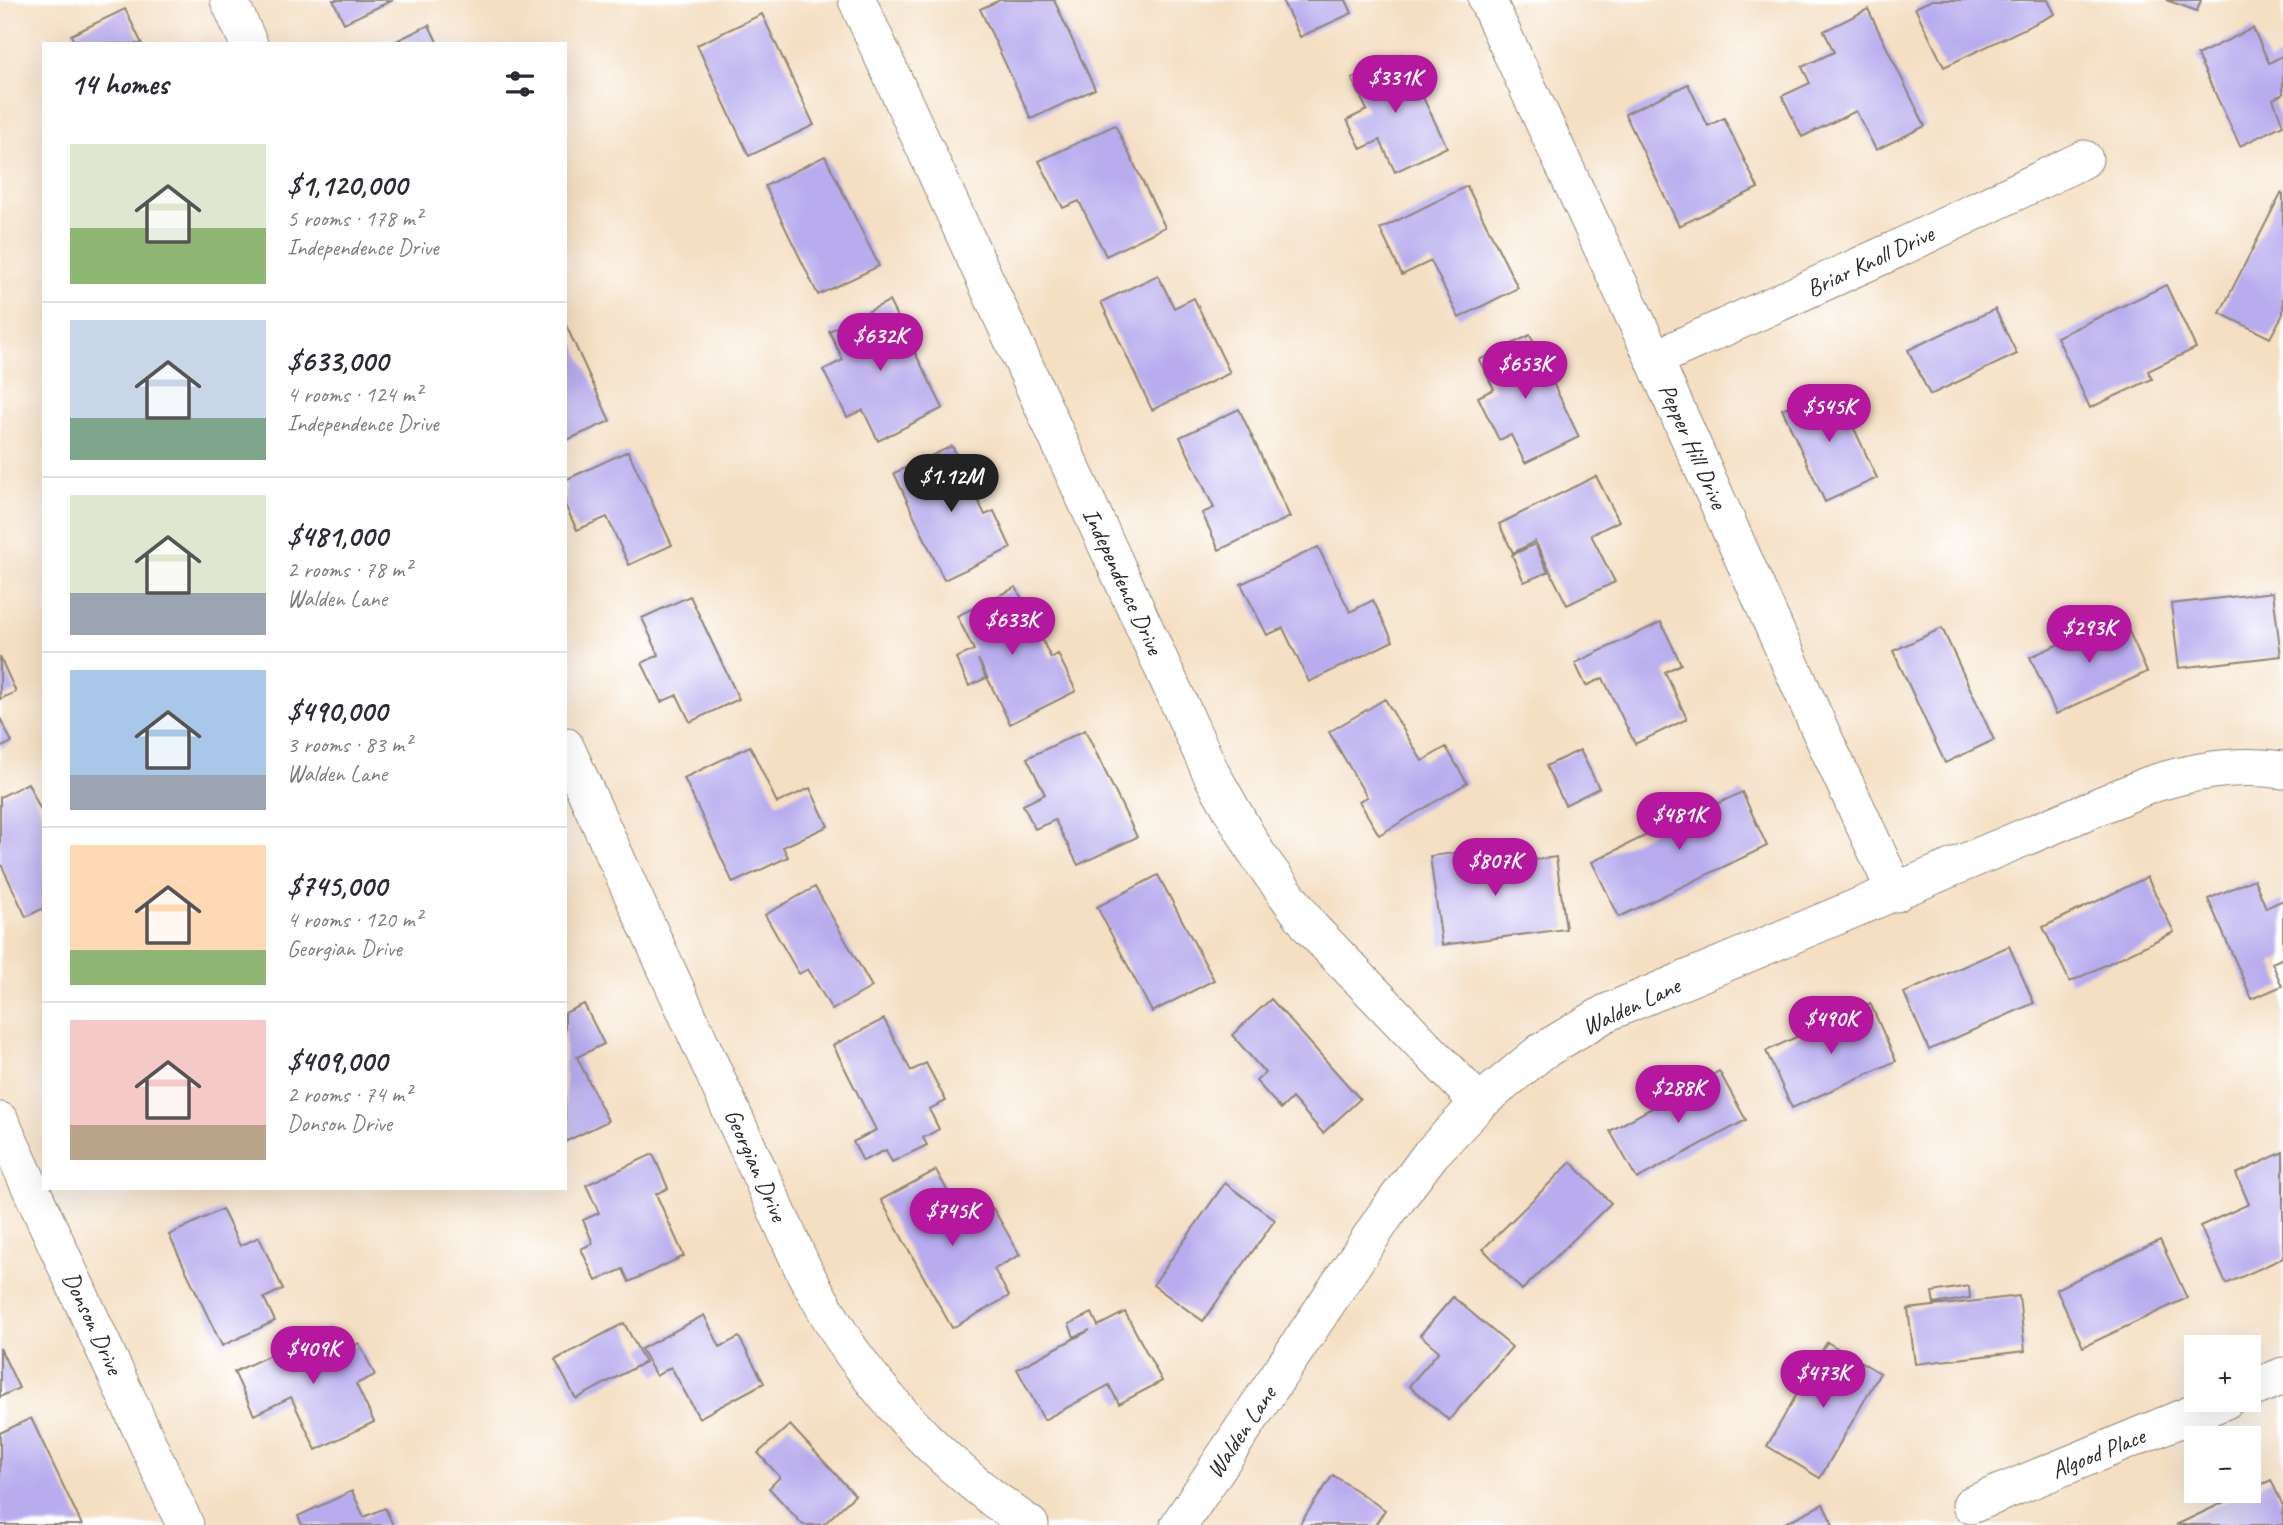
<!DOCTYPE html>
<meta charset="utf-8">
<style>
:root{--surface:#fff;--page:#f7f7f7;--text:#2b2b33;--muted:#7c7c81;--line:#e1e1e2;--accent:#b5179e}
body{margin:0;font-family:Caveat,sans-serif;background:var(--page);color:var(--text);height:100vh;display:flex;flex-direction:column;font-size:26px;white-space:nowrap}
*{box-sizing:border-box;margin:0}
p{font-size:23px;color:var(--muted)}
.icon{flex:none;width:38px;height:38px;fill:none;stroke:currentColor;stroke-width:2;stroke-linecap:round;stroke-linejoin:round}
.map{position:relative;flex:1;overflow:hidden}
.drawer{position:absolute;left:42px;top:42px;width:525px;height:1148px;display:flex;flex-direction:column;background:var(--surface);border-radius:0px;box-shadow:0 7px 28px #0002}
.drawer>*{flex:none}
.fabs{position:absolute;left:2184px;top:1335px;display:grid;gap:14px}
.fabs a{display:grid;place-items:center;width:77px;height:77px;border-radius:0px;background:var(--surface);box-shadow:0 7px 28px #0002;font-size:35px}
.price{position:absolute;translate:-50% -60px;padding:0 16px;border-radius:24px;background:var(--accent);color:#fff;font-size:23px;line-height:46px;filter:drop-shadow(0 2px 4px #0008)}
.price::after{content:'';position:absolute;left:50%;top:42px;width:21px;height:16px;margin-left:-10px;background:inherit;clip-path:polygon(0 0,100% 0,50% 100%)}
.price.on{background:#222;color:#fff}
ul{padding:0;list-style:none}
li{display:flex;align-items:center;gap:21px;height:175px;padding:0 28px}
li+li{border-top:2px solid var(--line)}
li span{display:grid;place-items:center;flex:none;width:196px;height:140px;border-radius:0px;color:#555}
li>.icon{margin-inline-start:auto}
span .icon{width:84px;height:84px;fill:#fffc;stroke-width:1}
li b{font-size:30px}
h2{display:flex;justify-content:space-between;align-items:center;height:84px;padding:0 28px;font-size:30px}
.map>svg:first-child{display:block}
.building{fill:#b8acee}
.lines{fill:none;stroke-linecap:round;stroke-linejoin:round}
.minor-casing{stroke:#908577;stroke-width:39}
.minor{stroke:#fff;stroke-width:37}
.labels{text-anchor:middle;dominant-baseline:central;stroke-width:5;stroke-linejoin:round;paint-order:stroke}
.street-label{font-size:24px;fill:#2b2b2b;stroke:#fff}
</style>
<div class="map">
<svg width="2283" height="1525" viewBox="0 0 2283 1525">
<rect width="100%" height="100%" fill="#fff"/>
<filter id="ink" filterUnits="userSpaceOnUse"><feTurbulence type="fractalNoise" baseFrequency=".0143" numOctaves="2"/><feDisplacementMap in="SourceGraphic" scale="14" xChannelSelector="R" yChannelSelector="G"/><feConvolveMatrix kernelMatrix="1 2 1 2 8 2 1 2 1" color-interpolation-filters="sRGB"/></filter>
<filter id="wash" filterUnits="userSpaceOnUse"><feTurbulence type="fractalNoise" baseFrequency=".00686" numOctaves="4" result="noise"/><feDisplacementMap in="SourceGraphic" scale="28" xChannelSelector="R" yChannelSelector="G"/><feGaussianBlur stdDeviation="1.57" result="paint"/><feColorMatrix in="noise" values="0 0 0 0 0 0 0 0 0 0 0 0 0 0 0 0 0 1.4 0 .05"/><feComposite in="paint" operator="in"/></filter>
<g filter="url(#wash)">
<rect width="100%" height="100%" fill="#f4dfc3"/>
<g id="blocks">
<!-- building -->
<path class="building" d="M333 0H393L344 23Z
M1000 0H1054L1095 89 1031 119 980 9Z
M1282 0H1346L1352 13 1300 37Z
M1932 0H2048L2055 14 1944 67 1915 8Z
M2166 0H2201L2197 11Z
M125 9 142 44H75L71 35Z
M1868 9 1925 126 1876 150 1856 111 1802 137 1782 96 1810 83 1802 67 1834 52 1824 31Z
M762 14 814 125 749 156 697 45Z
M429 25 438 44H390Z
M2253 28 2269 63 2282 56 2283 59V94L2273 99 2283 125 2240 146 2197 55Z
M1402 54 1447 147 1395 172 1380 140 1361 149 1347 120 1367 110 1352 79Z
M1688 84 1708 126 1724 118 1758 188 1679 226 1625 114Z
M1115 125 1165 227 1106 256 1079 201 1063 208 1039 161Z
M825 156 879 266 818 295 765 186Z
M1467 186 1518 288 1459 318 1431 261 1402 275 1380 229Z
M2281 193 2283 194V314L2270 338 2220 313Z
M1158 275 1174 308 1194 298 1230 373 1152 410 1101 302Z
M2166 285 2196 348 2148 371 2152 379 2090 408 2057 337Z
M889 301 943 408 878 441 863 410 847 417 823 370 843 360 829 331Z
M1995 309 2017 354 1930 395 1908 350Z
M565 323 610 421 565 441Z
M1530 335 1579 437 1525 463 1511 435 1499 440 1478 397 1494 389 1479 360Z
M1834 385 1877 478 1825 502 1782 409Z
M1239 409 1290 517 1219 550 1202 513 1214 508 1180 437Z
M952 446 985 515 994 511 1011 548 944 580 894 473Z
M628 451 672 545 629 565 607 517 577 530 565 505V480Z
M1596 476 1619 521 1591 535 1615 582 1567 605 1535 541 1513 553 1499 524Z
M1535 544 1548 572 1524 582 1512 555Z
M1318 547 1350 612 1373 600 1393 641 1309 682 1283 628 1267 635 1241 584Z
M1016 587 1051 658 1058 654 1076 691 1010 724 978 659 986 678 969 686 956 658 974 650 957 616Z
M2273 592 2281 656 2179 668 2171 604Z
M690 596 739 699 690 722 677 695 661 702 642 663 659 655 642 618Z
M2122 616 2147 672 2056 714 2030 657Z
M1661 622 1681 664 1665 672 1687 719 1635 744 1603 678 1586 686 1575 663Z
M1942 628 1994 740 1945 763 1893 651Z
M0 657 16 692 0 699Z
M1385 699 1422 761 1446 747 1467 783 1379 835 1359 801 1367 797 1329 732Z
M0 718 12 742 0 748Z
M1085 730 1137 837 1078 865 1055 820 1035 829 1023 805 1045 794 1027 758Z
M750 746 777 803 810 788 828 826 783 847 788 857 733 883 684 778Z
M1580 750 1599 788 1565 805 1546 766Z
M28 783 44 817V908L26 917 0 862V797Z
M1742 792 1767 846 1619 917 1592 862 1659 829 1651 812 1680 797 1690 817Z
M1486 849 1490 876 1512 874 1511 863 1556 857 1566 929 1442 945 1430 856Z
M1158 875 1214 980 1152 1012 1097 907Z
M2147 877 2174 932 2070 982 2043 927Z
M2254 879 2266 908 2283 900V958L2272 963 2282 986 2252 999 2208 899Z
M815 887 872 987 832 1010 808 969 799 974 765 915Z
M2009 946 2034 1003 1929 1050 1904 993Z
M1271 999 1360 1099 1323 1133 1292 1098 1281 1109 1256 1081 1265 1073 1232 1035Z
M1870 1003 1896 1061 1792 1108 1766 1051Z
M584 1004 604 1044 577 1057 608 1121 565 1142V1013Z
M884 1019 911 1071 926 1063 946 1101 929 1109 939 1129 923 1138 927 1145 892 1162 886 1150 863 1161 853 1142 876 1130 833 1045Z
M1719 1071 1746 1120 1637 1179 1610 1131Z
M2283 1152V1258L2226 1284 2200 1226 2249 1204 2236 1174Z
M653 1154 668 1188 656 1194 684 1256 629 1282 623 1269 596 1281 581 1249 593 1243 583 1220 599 1213 586 1185Z
M1571 1162 1611 1203 1522 1290 1483 1249Z
M936 1170 965 1223 993 1208 1020 1255 994 1269 1009 1296 952 1328 881 1200Z
M1225 1183 1275 1220 1203 1321 1153 1285Z
M222 1209 240 1246 259 1237 283 1289 264 1298 275 1321 222 1346 169 1235Z
M2160 1240 2187 1298 2083 1347 2056 1289Z
M1969 1286 1970 1298 1934 1304 1932 1292Z
M2019 1296 2025 1351 1915 1364 1908 1309Z
M1453 1297 1512 1347 1449 1420 1409 1386 1439 1351 1420 1335Z
M1125 1312 1162 1381 1119 1404 1109 1385 1044 1420 1017 1369 1090 1330 1074 1337 1069 1324 1092 1313 1098 1326Z
M704 1315 720 1347 739 1337 764 1383 699 1418 671 1367 656 1376 641 1349Z
M624 1323 645 1362 576 1399 555 1360Z
M329 1327 341 1352 359 1343 375 1375 356 1384 374 1422 316 1450 291 1397 254 1415 234 1372Z
M1827 1342 1880 1373 1820 1478 1767 1446Z
M0 1348 19 1388 0 1397Z
M31 1418 82 1525H0V1433Z
M790 1425 855 1495 823 1525H803L769 1488 780 1477 758 1453Z
M1333 1475 1385 1510 1375 1525H1299Z
M2271 1480 2283 1506V1525H2176Z
M352 1491 364 1517 385 1508 393 1525H302L298 1516Z
M1823 1504 1833 1525H1781Z"/>
</g>
</g>
<g filter="url(#ink)">
<use href="#blocks" fill-opacity="0" stroke="#908577" stroke-width="2"/>
<g class="lines">
<!-- minor casing -->
<g class="minor-casing">
<path id="minor" d="M229 0 249 44
M857 0 1212 775 1257 854 1311 928 1479 1103
M1487 0 1654 359 1820 730 1896 893
M1654 359 1895 250 2084 159
M565 746 805 1273C820 1299 834 1326 851 1351 900 1420 960 1478 1030 1525
M0 1121 185 1525
M2249 1390 2283 1376
M1971 1505 2226 1400
M1179 1525 1386 1214 1430 1155 1479 1103 1541 1052 1606 1013 2149 785C2192 771 2238 763 2283 770"/>
</g>
<!-- minor -->
<use href="#minor" class="minor"/>
</g>
</g>
<g class="labels">
<!-- street labels -->
<g class="street-label">
<text transform="translate(1870 261) rotate(-25)">Briar Knoll Drive</text>
<text transform="translate(1693 446) rotate(66)">Pepper Hill Drive</text>
<text transform="translate(1123 581) rotate(65)">Independence Drive</text>
<text transform="translate(1631 1006) rotate(-25)">Walden Lane</text>
<text transform="translate(756 1165) rotate(66)">Georgian Drive</text>
<text transform="translate(93 1323) rotate(65)">Donson Drive</text>
<text transform="translate(1241 1432) rotate(-56)">Walden Lane</text>
<text transform="translate(2098 1453) rotate(-22)">Algood Place</text>
</g>
</g>
</svg>
<div class="fabs">
<a>+</a>
<a>−</a>
</div>
<b class="price" style="left:1395px;top:115px">$331K</b>
<b class="price" style="left:880px;top:373px">$632K</b>
<b class="price" style="left:1525px;top:401px">$653K</b>
<b class="price" style="left:1829px;top:444px">$545K</b>
<b class="price on" style="left:951px;top:514px">$1.12M</b>
<b class="price" style="left:1012px;top:657px">$633K</b>
<b class="price" style="left:2089px;top:665px">$293K</b>
<b class="price" style="left:1679px;top:852px">$481K</b>
<b class="price" style="left:1495px;top:898px">$807K</b>
<b class="price" style="left:1831px;top:1056px">$490K</b>
<b class="price" style="left:1678px;top:1125px">$288K</b>
<b class="price" style="left:952px;top:1248px">$745K</b>
<b class="price" style="left:313px;top:1386px">$409K</b>
<b class="price" style="left:1823px;top:1410px">$473K</b>
<section class="drawer">
<h2>14 homes<svg class="icon" aria-label="filters" viewBox="0 0 24 24"><path d="M4 7h16M4 17h16"/><circle cx="9" cy="7" r="2"/><circle cx="15" cy="17" r="2"/></svg></h2>
<ul>
<li><span style="background:linear-gradient(#dfe7d0 60%,#8fb573 0)"><svg class="icon" aria-label="home" viewBox="0 0 24 24"><path d="M3 11l9-7 9 7M6 9v11h12V9"/></svg></span><div><b>$1,120,000</b><p>5 rooms · 178 m²</p><p>Independence Drive</p></div></li>
<li><span style="background:linear-gradient(#c9d6e8 70%,#7fa58c 0)"><svg class="icon" aria-label="home" viewBox="0 0 24 24"><path d="M3 11l9-7 9 7M6 9v11h12V9"/></svg></span><div><b>$633,000</b><p>4 rooms · 124 m²</p><p>Independence Drive</p></div></li>
<li><span style="background:linear-gradient(#dfe7d0 70%,#9aa5b1 0)"><svg class="icon" aria-label="home" viewBox="0 0 24 24"><path d="M3 11l9-7 9 7M6 9v11h12V9"/></svg></span><div><b>$481,000</b><p>2 rooms · 78 m²</p><p>Walden Lane</p></div></li>
<li><span style="background:linear-gradient(#a9c7e8 75%,#9aa5b1 0)"><svg class="icon" aria-label="home" viewBox="0 0 24 24"><path d="M3 11l9-7 9 7M6 9v11h12V9"/></svg></span><div><b>$490,000</b><p>3 rooms · 83 m²</p><p>Walden Lane</p></div></li>
<li><span style="background:linear-gradient(#ffd9b3 75%,#8fb573 0)"><svg class="icon" aria-label="home" viewBox="0 0 24 24"><path d="M3 11l9-7 9 7M6 9v11h12V9"/></svg></span><div><b>$745,000</b><p>4 rooms · 120 m²</p><p>Georgian Drive</p></div></li>
<li><span style="background:linear-gradient(#f6c9c9 75%,#b9a48a 0)"><svg class="icon" aria-label="home" viewBox="0 0 24 24"><path d="M3 11l9-7 9 7M6 9v11h12V9"/></svg></span><div><b>$409,000</b><p>2 rooms · 74 m²</p><p>Donson Drive</p></div></li>
</ul>
</section>
</div>
